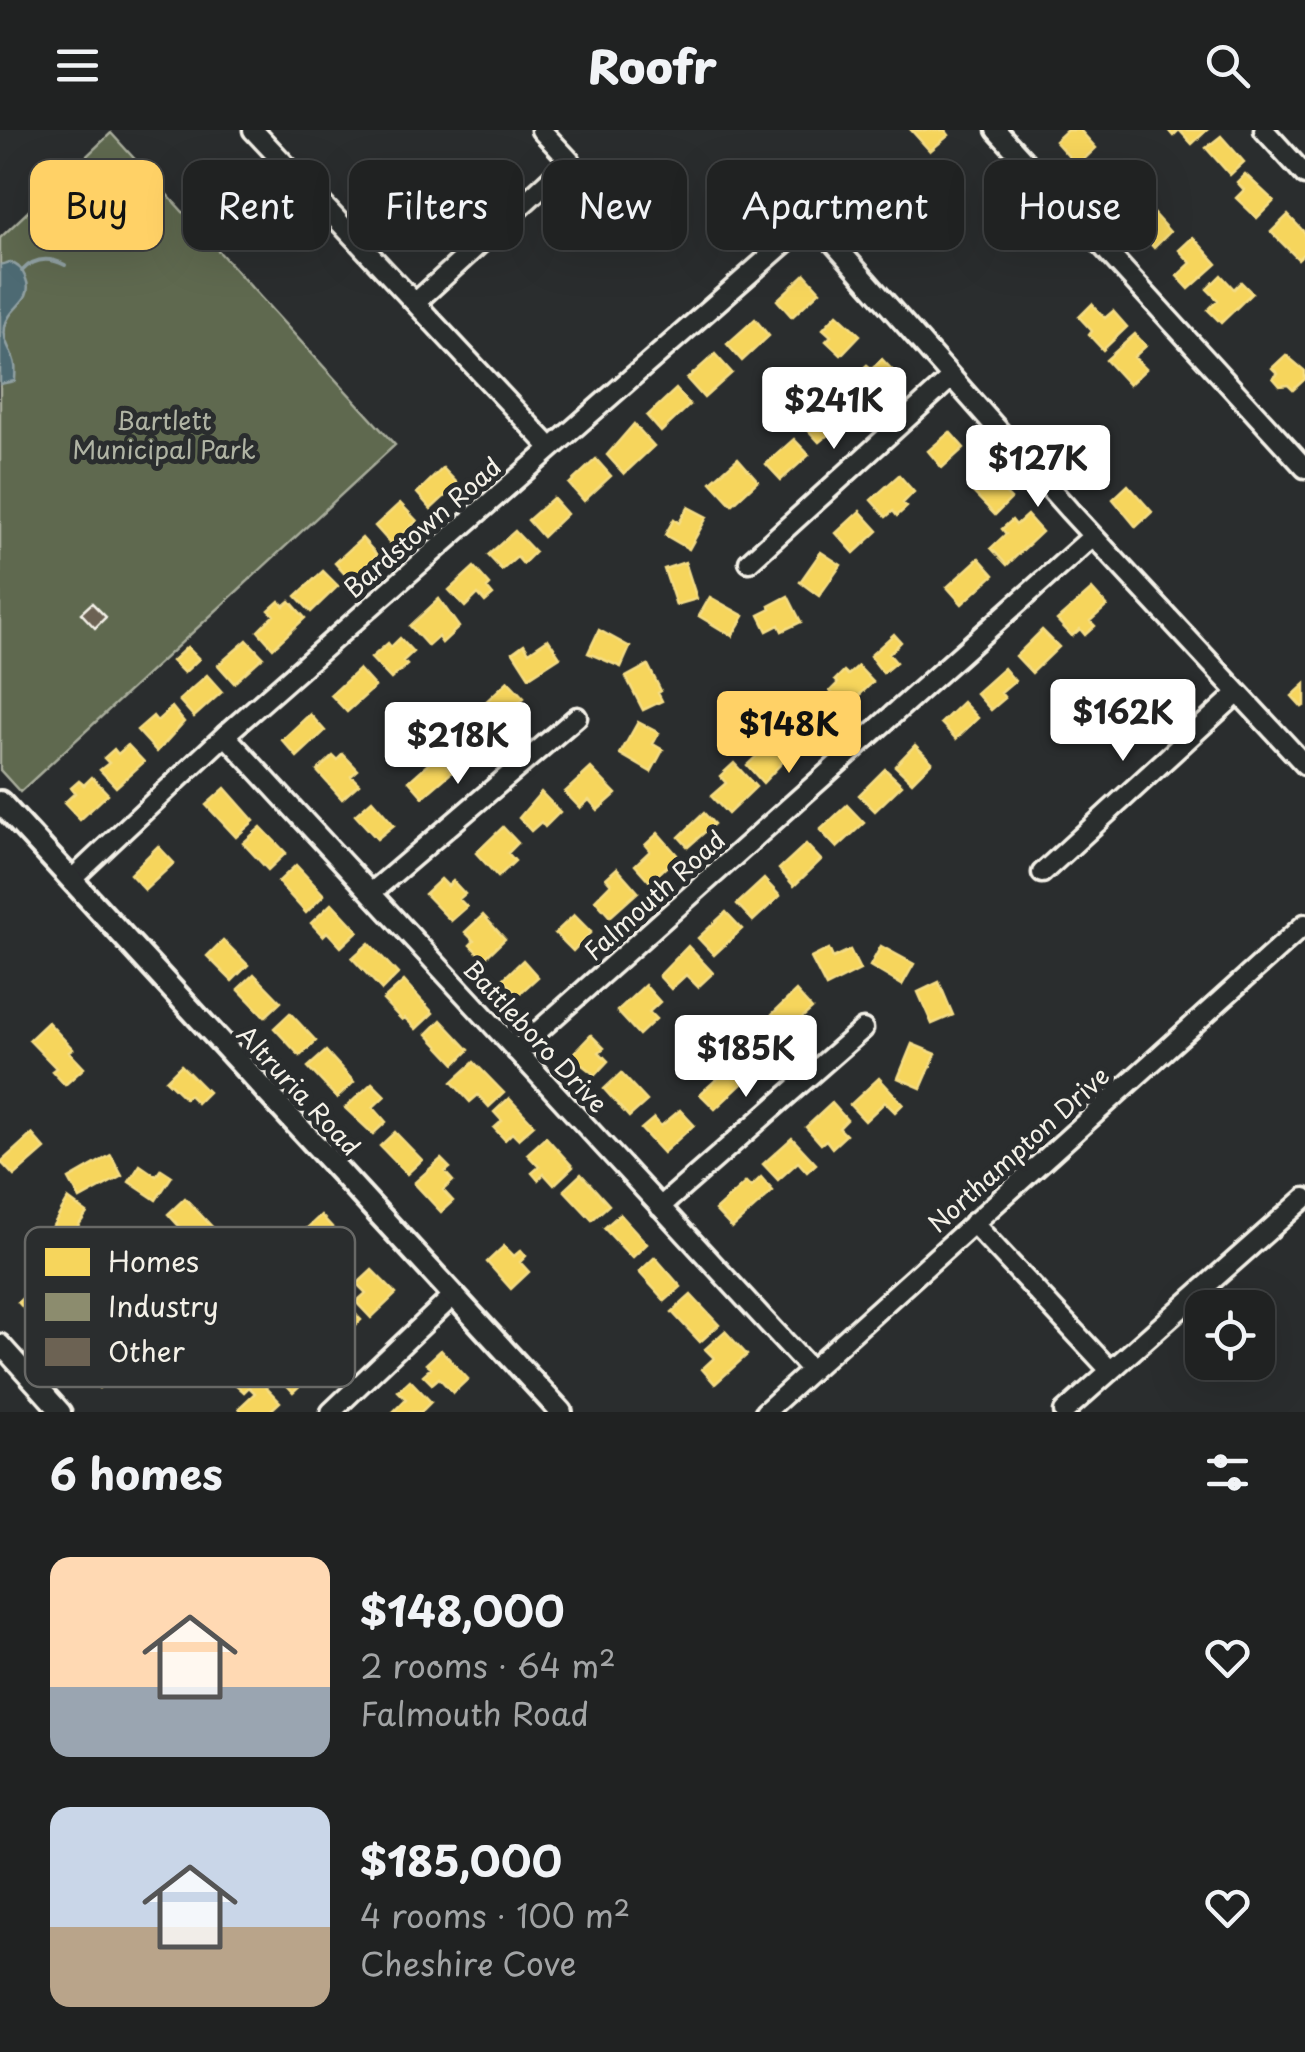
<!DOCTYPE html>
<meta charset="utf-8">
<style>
:root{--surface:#202222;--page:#2d2f2f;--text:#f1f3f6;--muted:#a2a4a5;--line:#3d3f40;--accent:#ffd166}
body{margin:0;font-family:"Playpen Sans",sans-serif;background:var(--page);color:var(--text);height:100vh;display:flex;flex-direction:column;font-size:38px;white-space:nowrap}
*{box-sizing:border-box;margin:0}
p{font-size:32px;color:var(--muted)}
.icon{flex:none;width:55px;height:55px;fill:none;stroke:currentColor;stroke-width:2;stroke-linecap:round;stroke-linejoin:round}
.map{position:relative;height:1282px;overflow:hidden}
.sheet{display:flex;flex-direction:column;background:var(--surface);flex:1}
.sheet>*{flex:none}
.hud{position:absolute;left:30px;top:30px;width:1245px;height:90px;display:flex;gap:20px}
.buttons{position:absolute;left:1185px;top:1160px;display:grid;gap:20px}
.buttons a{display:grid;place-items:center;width:90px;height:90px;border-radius:20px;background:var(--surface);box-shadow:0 10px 40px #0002,0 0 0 2px var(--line);font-size:50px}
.price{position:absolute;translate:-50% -85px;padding:0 22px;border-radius:10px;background:#fff;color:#222;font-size:32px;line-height:65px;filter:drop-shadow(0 2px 5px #0008)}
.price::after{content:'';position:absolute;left:50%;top:60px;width:30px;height:22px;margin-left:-15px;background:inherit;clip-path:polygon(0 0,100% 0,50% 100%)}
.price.selected{background:var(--accent);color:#111}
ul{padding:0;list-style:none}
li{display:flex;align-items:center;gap:30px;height:250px;padding:0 50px}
li span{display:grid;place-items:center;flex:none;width:280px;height:200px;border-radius:20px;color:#555}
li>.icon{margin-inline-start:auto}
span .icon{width:120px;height:120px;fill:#fffc;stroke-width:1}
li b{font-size:42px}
h2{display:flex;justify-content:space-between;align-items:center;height:120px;padding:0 50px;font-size:42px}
.pill{padding:0 35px;border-radius:20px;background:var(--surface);box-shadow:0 10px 40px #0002,0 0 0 2px var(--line);font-size:35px;line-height:90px}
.pill.selected{background:var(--accent);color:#111}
header{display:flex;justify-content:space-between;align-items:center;height:130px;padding:0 50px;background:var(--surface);font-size:45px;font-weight:800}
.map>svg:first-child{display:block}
.green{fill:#5e6950;stroke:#a9ad9c;stroke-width:2.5}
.water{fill:#4e6a73;stroke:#90a0a2;stroke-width:2.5}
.homes{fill:#f6d55c;stroke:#f5dd86;stroke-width:2.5}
.industry{fill:#8c8c6e;stroke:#abaa93;stroke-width:2.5}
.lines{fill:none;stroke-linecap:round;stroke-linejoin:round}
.stream{stroke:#90a0a2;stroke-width:4}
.building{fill:#6c6253;stroke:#f4f1e8;stroke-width:2.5}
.minor-casing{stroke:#f4f1e8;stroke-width:25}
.tertiary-casing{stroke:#f4f1e8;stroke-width:28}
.minor{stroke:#2a2d2e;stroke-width:18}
.tertiary{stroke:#2a2d2e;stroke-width:20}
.labels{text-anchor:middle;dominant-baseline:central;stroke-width:10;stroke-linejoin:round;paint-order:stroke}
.park-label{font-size:25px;fill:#b0b4a4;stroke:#2a2d2e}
.street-label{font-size:25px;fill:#f4f1e8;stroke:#2a2d2e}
.key{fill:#2a2d2e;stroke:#676866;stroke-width:2.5}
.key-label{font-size:28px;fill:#f4f1e8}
</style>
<header><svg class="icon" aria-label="menu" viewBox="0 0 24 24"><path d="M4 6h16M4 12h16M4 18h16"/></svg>Roofr<svg class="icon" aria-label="search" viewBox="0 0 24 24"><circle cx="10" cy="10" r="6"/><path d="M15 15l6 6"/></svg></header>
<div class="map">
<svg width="1305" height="1282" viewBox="0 0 1305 1282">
<rect width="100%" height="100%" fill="#2a2d2e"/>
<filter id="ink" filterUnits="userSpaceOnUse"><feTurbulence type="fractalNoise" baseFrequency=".01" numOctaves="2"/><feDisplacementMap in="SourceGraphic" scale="20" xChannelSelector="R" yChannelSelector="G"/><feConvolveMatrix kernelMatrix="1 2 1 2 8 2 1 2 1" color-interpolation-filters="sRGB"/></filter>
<g filter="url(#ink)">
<!-- green -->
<path class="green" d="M111 3 395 315 20 662 0 640V108Z"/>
<!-- water -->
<path class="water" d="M10 132C19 136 22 139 26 149 35 171 8 177 5 197 2 212 13 221 15 235 16 240 15 246 15 251L0 254V135Z"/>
<!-- homes -->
<path class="homes" d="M911 0H945L949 5 930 21Z
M1067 0H1080L1096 18 1077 36 1055 11Z
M1168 0H1207L1192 14 1179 0 1173 6Z
M1221 6 1244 32 1230 45 1206 18Z
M1106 34 1130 60 1119 71 1115 66 1108 70 1107 61 1096 49 1098 46 1096 44Z
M1245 44 1274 71 1257 88 1236 68 1244 60 1237 52Z
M1152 82 1170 102 1154 118 1136 97Z
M1288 85 1305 103V122L1298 129 1271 102Z
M1193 107 1217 134 1189 159 1177 146 1191 133 1179 120Z
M805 144 820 161 792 187 777 170Z
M1221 145 1234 159 1241 152 1252 163 1221 193 1208 180 1218 170 1207 159Z
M1092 174 1105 188 1113 181 1127 197 1103 220 1089 205 1092 201 1079 187Z
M837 184 860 205 841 225 826 211 831 206 823 199Z
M755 189 769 206 742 231 727 214Z
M1135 204 1146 216 1134 227 1146 239 1129 255 1106 230Z
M715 224 732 243 704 268 687 249Z
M1286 225 1305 241V249L1293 260 1288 255 1280 256 1273 248 1278 244 1272 238Z
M882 229 898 246 865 277 849 260 861 249 857 244 867 235 872 239Z
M676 259 690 275 661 302 647 286Z
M829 271 848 292 832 307 829 304 819 312 807 299 818 289 814 284Z
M634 294 654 316 624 344 607 325Z
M950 302 964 318 942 338 928 321Z
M794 309 809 325 781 350 766 334Z
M738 328 758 351 732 375 711 352Z
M596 329 611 346 584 371 569 354Z
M443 338 458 354 431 379 417 363Z
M984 343 1011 369 995 385 969 358Z
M899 345 914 362 903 373 907 377 897 386 893 381 886 387 871 370Z
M1128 355 1152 382 1136 397 1113 369Z
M553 368 567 384 543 407 528 390Z
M400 373 417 391 391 414 375 396Z
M688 377 707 387 689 419 665 405 674 389 679 393Z
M860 381 878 401 854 423 836 403Z
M1027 385 1042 402 1007 435 991 418 1006 404 1002 399 1012 390 1016 395Z
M515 401 535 422 523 434 517 427 502 440 488 425Z
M362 408 377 425 350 450 335 433Z
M821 422 841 435 819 466 800 452Z
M979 428 994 445 962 474 947 457Z
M685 432 697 469 676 475 664 439Z
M474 437 490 455 487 458 493 465 485 472 478 464 465 477 449 460Z
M323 441 338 456 311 482 296 466Z
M1092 459 1107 476 1090 491 1095 496 1085 505 1080 499 1072 506 1057 490Z
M788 466 801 492 782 501 779 495 767 501 759 485 771 479 769 476Z
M710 467 744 486 732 506 699 486Z
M439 469 459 497 442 513 438 507 428 516 410 496Z
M279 471 284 476 290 471 305 488 273 518 258 501 274 485 269 480Z
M599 500 630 517 621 537 588 523Z
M1042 500 1059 517 1032 543 1016 526Z
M894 504 901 512 889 524 896 532 883 543 870 526Z
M400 508 413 522 403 531 407 535 391 549 371 528 388 513 391 517Z
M548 509 560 527 529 547 513 522 524 514 529 522Z
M247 510 263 527 234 553 218 535Z
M187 517 199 529 184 543 172 531Z
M648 535 661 561 658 563 662 571 643 580 626 547Z
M858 536 873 552 846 578 830 561 838 553 835 550 844 541 848 545Z
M1004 538 1015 551 1001 563 1005 568 991 580 976 563Z
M359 539 375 557 347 582 331 565Z
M207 545 222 562 194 587 179 570Z
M508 551 524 568 496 594 480 577Z
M1305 554V575L1302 577 1292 566Z
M814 566 834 588 819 603 815 599 805 609 788 590Z
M963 572 978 588 956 609 941 593Z
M172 577 184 592 157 622 137 600 153 586 157 591Z
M310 584 325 601 297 627 282 610Z
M475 591 491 608 463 632 448 616Z
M638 592 659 603 653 614 663 620 651 642 620 624Z
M779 605 793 621 763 653 747 635Z
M128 615 144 632 116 657 100 640 109 633 104 628 114 619 118 624Z
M915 615 932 632 912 652 895 636Z
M343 624 358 640 351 646 359 654 342 669 317 641 333 626 337 630Z
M438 625 452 642 423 667 409 651Z
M734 633 756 657 728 684 711 666 726 653 720 646Z
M591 638 616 664 598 680 589 670 580 678 565 662Z
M885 639 902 655 875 681 859 665Z
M92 647 108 664 80 690 64 673 75 663 71 658 79 651 84 655Z
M225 658 254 691 236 707 206 675Z
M541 662 560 682 545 697 541 692 531 701 519 688Z
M372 670 394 695 377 709 355 685Z
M847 675 864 693 837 718 820 700Z
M704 683 714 694 688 717 679 707Z
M261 697 286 723 268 740 243 713Z
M503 697 518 713 508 723 515 731 498 747 476 723Z
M658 703 678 726 650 752 635 735 650 721 645 715Z
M806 714 821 730 794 756 779 739Z
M158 716 174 733 145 760 130 744Z
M296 735 324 765 306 783 278 752Z
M617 738 638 762 610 787 595 770 611 754 606 748Z
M441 749 448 756 453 751 465 764 459 769 467 777 451 791 425 764Z
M764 749 780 766 753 791 737 774Z
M332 773 358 801 341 817 327 802 323 806 311 793Z
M726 782 742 799 714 825 698 808Z
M483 785 505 809 484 829 470 815 474 811 465 802Z
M574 785 591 802 573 821 555 803Z
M223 810 248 835 232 851 207 826Z
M369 813 398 844 382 860 352 828Z
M688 816 713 843 698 857 686 845 671 859 659 846Z
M881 816 914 834 902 855 870 836Z
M829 819 833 828 850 820 860 840 826 857 811 828Z
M523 830 538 847 518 865 503 849Z
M254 844 281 872 265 887 238 859Z
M404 851 433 883 416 899 405 888 402 890 383 870Z
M939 852 953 885 932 894 918 862Z
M645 855 660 872 649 882 656 889 639 905 617 881Z
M796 861 812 879 787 901 772 884Z
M290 883 316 911 300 926 274 898Z
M441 890 469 920 455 934 427 904Z
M48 892 73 919 69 922 84 938 65 955 52 941 56 938 29 910Z
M768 904 782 919 759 939 745 923Z
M591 905 604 918 599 922 608 931 595 945 571 926Z
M912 914 936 924 921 958 898 948Z
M326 921 354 952 337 968 308 937Z
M474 932 504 963 489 977 478 965 470 972 452 952Z
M181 935 208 962 197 973 189 965 185 968 166 950Z
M729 938 743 953 715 979 700 964Z
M621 943 647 971 629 987 604 959Z
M879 948 903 974 895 982 885 972 865 991 850 975Z
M372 953 385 966 373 977 386 992 373 1004 345 978Z
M509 968 534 995 518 1009 512 1003 505 1010 494 998 502 991 494 982Z
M832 973 847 990 839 998 846 1005 832 1018 826 1010 821 1014 806 997Z
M680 980 694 995 663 1023 641 999 654 988 661 996Z
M395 1002 422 1030 407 1044 380 1016Z
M32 1004 45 1019 14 1046 1 1032Z
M546 1007 573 1037 554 1055 544 1044 538 1050 532 1043 539 1037 527 1024Z
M792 1008 816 1034 807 1042 798 1032 778 1050 763 1034Z
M111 1025 122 1046 80 1069 69 1049Z
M441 1029 450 1038 445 1042 453 1051 443 1060 453 1071 441 1082 414 1053Z
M140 1035 156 1046 161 1039 172 1046 156 1070 129 1052Z
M581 1044 609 1075 592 1090 564 1060Z
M761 1047 773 1061 732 1098 715 1080 746 1052 751 1057Z
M185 1068 215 1100 197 1116 168 1084Z
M68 1069 87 1083 74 1102 78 1105 68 1120 47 1106Z
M620 1084 647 1114 632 1128 604 1098Z
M321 1085 346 1112 330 1128 305 1100Z
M504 1116 514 1126 521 1120 526 1126 520 1132 529 1142 511 1159 487 1132Z
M655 1127 681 1157 665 1171 639 1142Z
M372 1140 396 1164 371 1188 356 1172 366 1163 357 1154Z
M45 1148 60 1165 33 1189 18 1172Z
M691 1165 719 1195 700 1212 672 1182Z
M346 1174 361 1190 340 1210 345 1215 332 1227 314 1207 321 1200 315 1193 321 1187 326 1193Z
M725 1201 747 1225 715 1254 702 1239 714 1228 705 1219Z
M300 1209 313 1223 299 1236 309 1247 293 1262 264 1230 279 1216 285 1222Z
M109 1219 124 1235 99 1258 84 1242Z
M441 1220 468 1249 453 1263 439 1248 432 1254 423 1245 431 1238 426 1234Z
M244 1241 254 1251 257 1248 280 1272 269 1282H242L239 1278 255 1263 249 1257 244 1262 233 1252Z
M410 1250 431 1272 421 1282H393L406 1269 398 1261Z"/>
<!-- industry -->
<path class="industry" d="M1138 77 1147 87 1136 97 1126 87Z"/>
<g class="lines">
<!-- stream -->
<path class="stream" d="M22 141C34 128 49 127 65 135"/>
</g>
<!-- building -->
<path class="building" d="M92 473 106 487 95 498 81 483Z"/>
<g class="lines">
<!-- minor casing -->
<g class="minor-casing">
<path id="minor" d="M253 0 550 317
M996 0 1305 338
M1264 0 1305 45
M415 173 570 31 541 0
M749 432 951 248
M225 605 811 1240
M1042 743 1238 563
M71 750 225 605 812 89 1069 380 1305 635
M371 763 577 587
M516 921 1093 406
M660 1077 863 899
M973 1093 1109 1239
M0 1214 61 1282
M27 1243 153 1128
M331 1282 454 1165
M765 1282 1305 794
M1064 1282 1305 1068"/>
</g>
<!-- tertiary casing -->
<g class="tertiary-casing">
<path id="tertiary" d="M0 672 561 1282"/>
</g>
<!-- minor -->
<use href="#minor" class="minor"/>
<!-- tertiary -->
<use href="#tertiary" class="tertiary"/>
</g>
</g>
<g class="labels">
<!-- park labels -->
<g class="park-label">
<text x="164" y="290">Bartlett<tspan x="164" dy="29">Municipal Park</tspan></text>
</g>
<!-- street labels -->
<g class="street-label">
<text transform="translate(422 397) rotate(-41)">Bardstown Road</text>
<text transform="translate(654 765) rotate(-42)">Falmouth Road</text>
<text transform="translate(536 906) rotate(47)">Battleboro Drive</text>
<text transform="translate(299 960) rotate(47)">Altruria Road</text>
<text transform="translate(1018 1019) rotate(-42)">Northampton Drive</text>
</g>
</g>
<!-- legend -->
<rect x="25" y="1097" width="330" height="160" rx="15" class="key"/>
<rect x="45" y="1118" width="45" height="28" fill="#f6d55c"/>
<rect x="45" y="1163" width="45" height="28" fill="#8c8c6e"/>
<rect x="45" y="1208" width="45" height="28" fill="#6c6253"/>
<g class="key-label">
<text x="108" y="1142">Homes</text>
<text x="108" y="1187">Industry</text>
<text x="108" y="1232">Other</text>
</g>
</svg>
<div class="buttons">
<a><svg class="icon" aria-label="locate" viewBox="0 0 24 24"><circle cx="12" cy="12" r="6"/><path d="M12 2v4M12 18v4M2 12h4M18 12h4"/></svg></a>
</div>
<b class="price" style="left:834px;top:322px">$241K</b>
<b class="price" style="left:1038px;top:380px">$127K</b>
<b class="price" style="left:1123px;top:634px">$162K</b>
<b class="price selected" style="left:789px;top:646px">$148K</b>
<b class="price" style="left:458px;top:657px">$218K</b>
<b class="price" style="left:746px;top:970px">$185K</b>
<div class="hud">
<a class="pill selected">Buy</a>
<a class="pill">Rent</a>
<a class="pill">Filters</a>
<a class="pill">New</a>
<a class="pill">Apartment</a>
<a class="pill">House</a>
</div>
</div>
<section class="sheet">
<h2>6 homes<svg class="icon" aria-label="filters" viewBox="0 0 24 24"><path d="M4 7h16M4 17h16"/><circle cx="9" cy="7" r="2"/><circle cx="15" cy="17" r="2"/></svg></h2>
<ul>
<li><span style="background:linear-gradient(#ffd9b3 65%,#9aa5b1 0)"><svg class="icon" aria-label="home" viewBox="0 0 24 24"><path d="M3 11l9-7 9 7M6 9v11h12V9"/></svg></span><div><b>$148,000</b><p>2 rooms · 64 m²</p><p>Falmouth Road</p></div><svg class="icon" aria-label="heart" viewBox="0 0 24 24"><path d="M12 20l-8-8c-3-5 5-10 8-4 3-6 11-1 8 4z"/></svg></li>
<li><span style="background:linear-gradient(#c9d6e8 60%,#b9a48a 0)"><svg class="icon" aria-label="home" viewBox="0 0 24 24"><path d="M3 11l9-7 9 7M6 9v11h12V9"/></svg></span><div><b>$185,000</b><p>4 rooms · 100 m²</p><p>Cheshire Cove</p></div><svg class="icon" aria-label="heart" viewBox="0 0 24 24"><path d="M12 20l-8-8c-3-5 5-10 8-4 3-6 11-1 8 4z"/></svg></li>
</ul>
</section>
